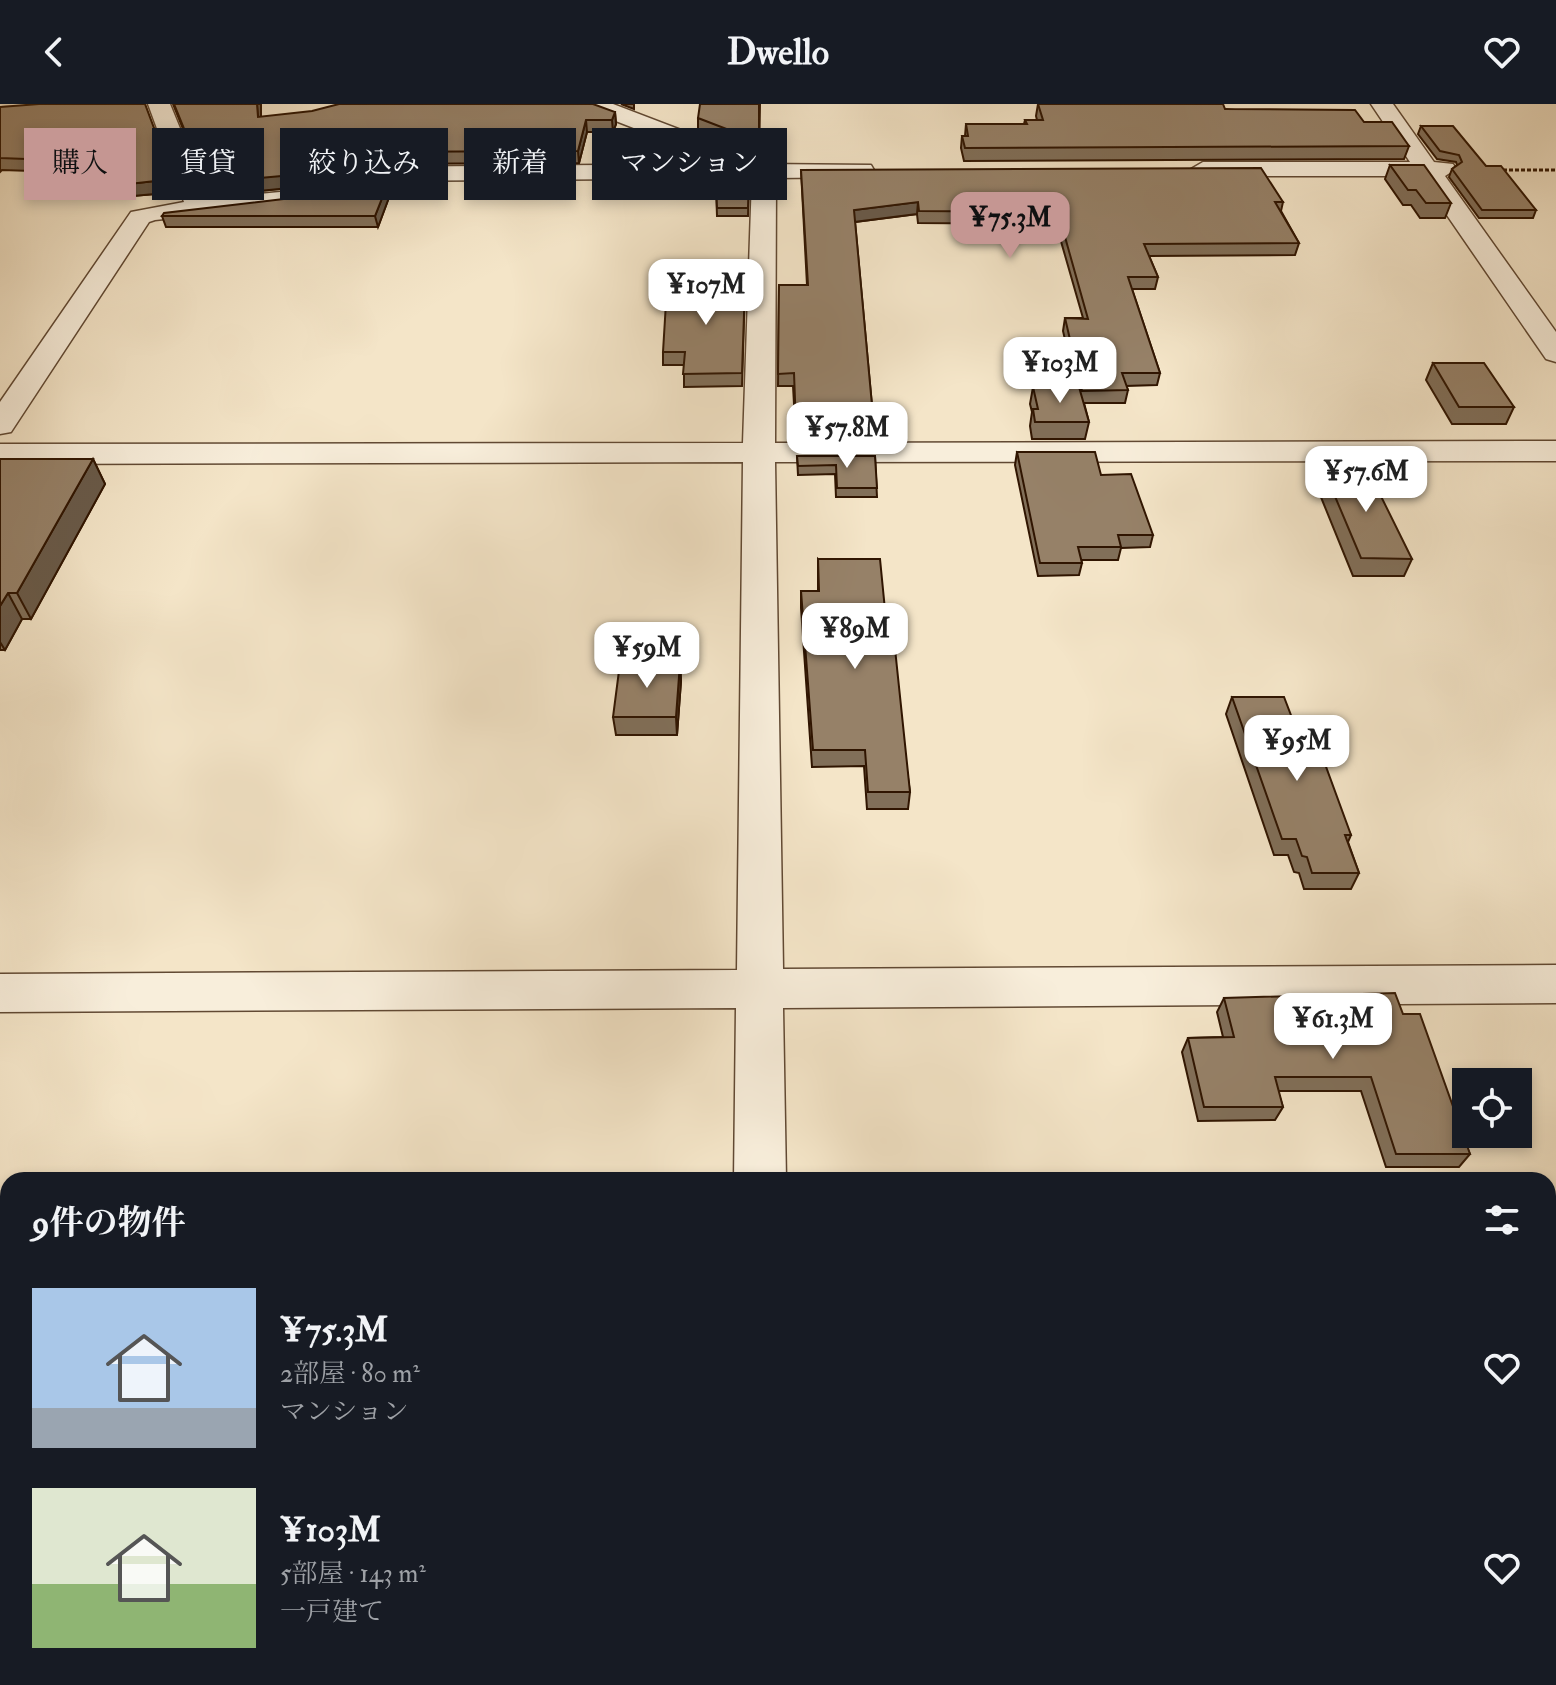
<!DOCTYPE html>
<html lang="ja">
<meta charset="utf-8">
<style>
:root{--surface:#171b24;--page:#20242c;--text:#f1f3f6;--muted:#9ea1a6;--accent:#c59692}
body{margin:0;font-family:"IM FELL Double Pica","Noto Serif JP",serif;background:var(--page);color:var(--text);height:100vh;display:flex;flex-direction:column;font-size:30px;white-space:nowrap}
*{box-sizing:border-box;margin:0}
p{font-size:26px;color:var(--muted)}
.icon{flex:none;width:44px;height:44px;fill:none;stroke:currentColor;stroke-width:2;stroke-linecap:round;stroke-linejoin:round}
.map{position:relative;flex:1;overflow:hidden}
.sheet{position:absolute;left:0px;top:1068px;width:1556px;height:514px;display:flex;flex-direction:column;background:var(--surface);border-radius:24px 24px 0 0;box-shadow:0 4px 12px #0003}
.sheet>*{flex:none}
.top-card{position:absolute;left:24px;top:24px;width:800px;height:72px;display:flex;gap:16px}
.tools{position:absolute;left:1452px;top:964px;display:grid;gap:16px}
.tools a{display:grid;place-items:center;width:80px;height:80px;border-radius:0px;background:var(--surface);box-shadow:0 4px 12px #0003;font-size:40px}
.price{position:absolute;translate:-50% -68px;padding:0 18px;border-radius:16px;background:#fff;color:#222;font-size:26px;line-height:52px;filter:drop-shadow(0 2px 4px #0008)}
.price::after{content:'';position:absolute;left:50%;top:48px;width:24px;height:18px;margin-left:-12px;background:inherit;clip-path:polygon(0 0,100% 0,50% 100%)}
.price.selected{background:var(--accent);color:#111}
ul{padding:0;list-style:none}
li{display:flex;align-items:center;gap:24px;height:200px;padding:0 32px}
li span{display:grid;place-items:center;flex:none;width:224px;height:160px;border-radius:0px;color:#555}
li>.icon{margin-inline-start:auto}
span .icon{width:96px;height:96px;fill:#fffc;stroke-width:1}
li b{font-size:34px}
h2{display:flex;justify-content:space-between;align-items:center;height:96px;padding:0 32px;font-size:34px}
.tag{padding:0 28px;border-radius:0px;background:var(--surface);box-shadow:0 4px 12px #0003;font-size:28px;line-height:72px}
.tag.selected{background:var(--accent);color:#111}
header{display:flex;justify-content:space-between;align-items:center;height:104px;padding:0 32px;background:var(--surface);font-size:36px;font-weight:800}
.map>svg:first-child{display:block}
.lines{fill:none;stroke-linecap:round;stroke-linejoin:round}
.street-casing{stroke:#614933;stroke-width:3}
.path{stroke:#301501;stroke-width:3;stroke-dasharray:4 2;stroke-linecap:butt}
.street{fill:#f8eedb;fill-rule:evenodd}
.wall{fill:#816f59;stroke:#301501;stroke-width:2}
.shaded-wall{fill:#695a49;stroke:#301501;stroke-width:2}
.building{fill:#968168;stroke:#301501;stroke-width:2}
</style>
<header><svg class="icon" aria-label="back" viewBox="0 0 24 24"><path d="M15 5l-7 7 7 7"/></svg>Dwello<svg class="icon" aria-label="heart" viewBox="0 0 24 24"><path d="M12 20l-8-8c-3-5 5-10 8-4 3-6 11-1 8 4z"/></svg></header>
<div class="map">
<svg width="1556" height="1581" viewBox="0 0 1556 1581">
<rect width="100%" height="100%" fill="#f4e5c8"/>
<filter id="stains"><feTurbulence type="fractalNoise" baseFrequency=".0025" numOctaves="4"/><feColorMatrix values="0 0 0 0 .2 0 0 0 0 .09 0 0 0 0 .02 0 0 0 .5 -.17"/></filter>
<radialGradient id="worn" r=".72"><stop offset=".6" stop-color="#630" stop-opacity="0"/><stop offset="1" stop-color="#630" stop-opacity=".3"/></radialGradient>
<g class="lines">
<!-- street casing -->
<g class="street-casing">
<path id="street" d="M148 0H170L209 95 342 82 346 67 363 63 726 60 585 5 582 0H613L749 52 750 60 871 61 874 66 862 73 776 74 775 339 1556 337V357L775 358 783 865 1556 861V899L783 904 786 1076H734L736 904 0 908V870L737 866 743 358 0 360V340L743 339 752 74 367 77 363 93 354 95 155 116 149 118 11 328 0 330V298L131 108 184 98Z
M1371 0H1393L1434 58 1453 60 1456 65 1445 72 1556 228V258L1546 255 1420 72H1203L1191 65 1203 58H1410Z
M728 1574H794V1581H728Z"/>
</g>
<!-- path -->
<path class="path" d="M1497 66H1556"/>
<!-- street -->
<use href="#street" class="street"/>
</g>
<!-- wall -->
<path class="wall" d="M173 0H261V13L615 8 616 20 613 28H587L579 59 363 60 345 64 340 79 210 92Z
M621 0H634V5Z
M760 0 759 58H755L750 49 698 29V14Z
M1038 0 1225 5 1364 18 1409 42 1404 55 964 57 961 44 962 32H965L966 20H1024L1025 16H1037L1036 12Z
M145 1 177 88 133 92 120 50 44 57 32 67 2 66 0 68V3Z
M1421 22 1486 62 1536 106 1533 114H1479L1449 73 1452 65 1457 61 1456 58 1437 55 1418 30Z
M1390 61 1451 99 1445 114H1420L1411 101H1403L1385 75Z
M801 66 1283 98 1281 107 1299 139 1295 151 1149 152 1158 173 1155 185H1132L1160 269 1157 281 1126 282 1128 286 1125 299H1084L1089 318 1085 335H1032L1030 322 1032 308 1030 300 1033 283H1076L1063 227 1065 214H1083L1056 120 918 119 917 110 855 118 874 323 873 336H796L793 282H778L779 181H807Z
M392 69 394 80 378 123H166L162 112 352 87Z
M749 71 748 112H717L716 83 689 82V74Z
M745 181 742 282 684 283V261H663V248Z
M1433 259 1514 303 1506 320H1452L1426 276Z
M1017 348 1101 371 1153 431 1150 443 1121 444 1118 456H1081L1082 459 1079 471 1038 472 1015 361Z
M797 352H875L877 393H836L835 370 798 371Z
M0 355H93L105 380 31 515H22L5 546H0Z
M1323 364 1412 455 1404 472H1353L1316 381Z
M818 455 886 516 910 688 908 705H867L864 662 812 663 801 504V487H818Z
M680 559 681 577 677 631H616L613 613Z
M1232 593 1294 619 1351 731 1348 738 1359 769 1351 785H1304L1299 769 1294 768 1288 751H1274L1226 610Z
M1224 894 1403 910 1470 1050 1459 1063H1386L1361 987H1278L1283 1003 1275 1016 1198 1017 1182 948 1188 934 1223 933 1217 908Z"/>
<!-- shaded-wall -->
<path class="shaded-wall" d="M257 0H261V25L258 13Z
M615 8 616 20 613 28 612 16Z
M586 16 587 28 579 59 578 47Z
M117 37 121 50 44 57 32 67 26 55 39 45Z
M360 48 363 60 345 64 340 79 210 92 206 79Z
M392 69 394 80 378 123 375 112Z
M173 75 177 88 133 92 129 80Z
M918 98 917 110 854 118V106Z
M93 355 105 380 31 515 17 489Z
M8 489 22 515 5 546 0 538V502Z
M680 559 681 577 677 631 676 613Z"/>
<!-- building -->
<path class="building" d="M39 0H145L173 75 129 80 117 37 39 45 26 55 0 54V3Z
M174 0H257L258 13 312 7 339 0H593L615 8 612 16H586L578 47 360 48 342 52 337 67 206 79Z
M700 0H759V42H754L750 34 698 14Z
M1038 0H1223L1225 5 1355 6 1364 18H1392L1409 42 965 44 962 32H968L966 20H1027L1025 16H1043Z
M1421 22H1453L1486 62H1501L1536 106H1482L1452 65 1462 58 1459 51 1440 47Z
M1390 61H1424L1451 99H1426L1416 86H1408Z
M1261 64 1283 98H1275L1299 139 1144 140 1158 173H1128L1160 269H1122L1128 286 1082 287 1065 214 1088 215 1058 108 919 107 918 98 854 106 874 323H796L794 269 778 270 779 181H808L801 66Z
M367 69H392L375 112H162L164 109 352 87 363 83Z
M689 71H749L748 104H717L716 75 689 74Z
M745 181 742 269 683 270 685 248H663L667 182Z
M1433 259H1484L1514 303H1459Z
M1033 283H1079L1089 318H1035L1033 305H1038Z
M1017 348H1095L1101 371 1131 370 1153 431H1118L1121 443H1078L1082 459H1040Z
M797 352H875L877 384H837L836 361 798 362Z
M0 355H93L17 489H8L0 502Z
M1323 364H1367L1412 455 1361 454Z
M818 455H880L886 516H892L910 688H868L865 646H813L801 487H819Z
M620 559H680L676 613H613Z
M1232 593H1284L1294 619H1310L1351 731H1345L1359 769H1312L1307 753 1302 752 1296 735H1282Z
M1395 889 1403 910H1420L1470 1050H1396L1371 973H1275L1283 1003H1204L1188 934 1234 933 1224 894Z"/>
<rect width="100%" height="100%" filter="url(#stains)"/>
<rect width="100%" height="100%" fill="url(#worn)"/>
</svg>
<div class="tools">
<a><svg class="icon" aria-label="locate" viewBox="0 0 24 24"><circle cx="12" cy="12" r="6"/><path d="M12 2v4M12 18v4M2 12h4M18 12h4"/></svg></a>
</div>
<b class="price selected" style="left:1010px;top:156px">¥75.3M</b>
<b class="price" style="left:706px;top:223px">¥107M</b>
<b class="price" style="left:1060px;top:301px">¥103M</b>
<b class="price" style="left:847px;top:366px">¥57.8M</b>
<b class="price" style="left:1366px;top:410px">¥57.6M</b>
<b class="price" style="left:855px;top:567px">¥89M</b>
<b class="price" style="left:647px;top:586px">¥59M</b>
<b class="price" style="left:1297px;top:679px">¥95M</b>
<b class="price" style="left:1333px;top:957px">¥61.3M</b>
<div class="top-card">
<a class="tag selected">購入</a>
<a class="tag">賃貸</a>
<a class="tag">絞り込み</a>
<a class="tag">新着</a>
<a class="tag">マンション</a>
</div>
<section class="sheet">
<h2>9件の物件<svg class="icon" aria-label="filters" viewBox="0 0 24 24"><path d="M4 7h16M4 17h16"/><circle cx="9" cy="7" r="2"/><circle cx="15" cy="17" r="2"/></svg></h2>
<ul>
<li><span style="background:linear-gradient(#a9c7e8 75%,#9aa5b1 0)"><svg class="icon" aria-label="home" viewBox="0 0 24 24"><path d="M3 11l9-7 9 7M6 9v11h12V9"/></svg></span><div><b>¥75.3M</b><p>2部屋 · 80 m²</p><p>マンション</p></div><svg class="icon" aria-label="heart" viewBox="0 0 24 24"><path d="M12 20l-8-8c-3-5 5-10 8-4 3-6 11-1 8 4z"/></svg></li>
<li><span style="background:linear-gradient(#dfe7d0 60%,#8fb573 0)"><svg class="icon" aria-label="home" viewBox="0 0 24 24"><path d="M3 11l9-7 9 7M6 9v11h12V9"/></svg></span><div><b>¥103M</b><p>5部屋 · 143 m²</p><p>一戸建て</p></div><svg class="icon" aria-label="heart" viewBox="0 0 24 24"><path d="M12 20l-8-8c-3-5 5-10 8-4 3-6 11-1 8 4z"/></svg></li>
</ul>
</section>
</div>
